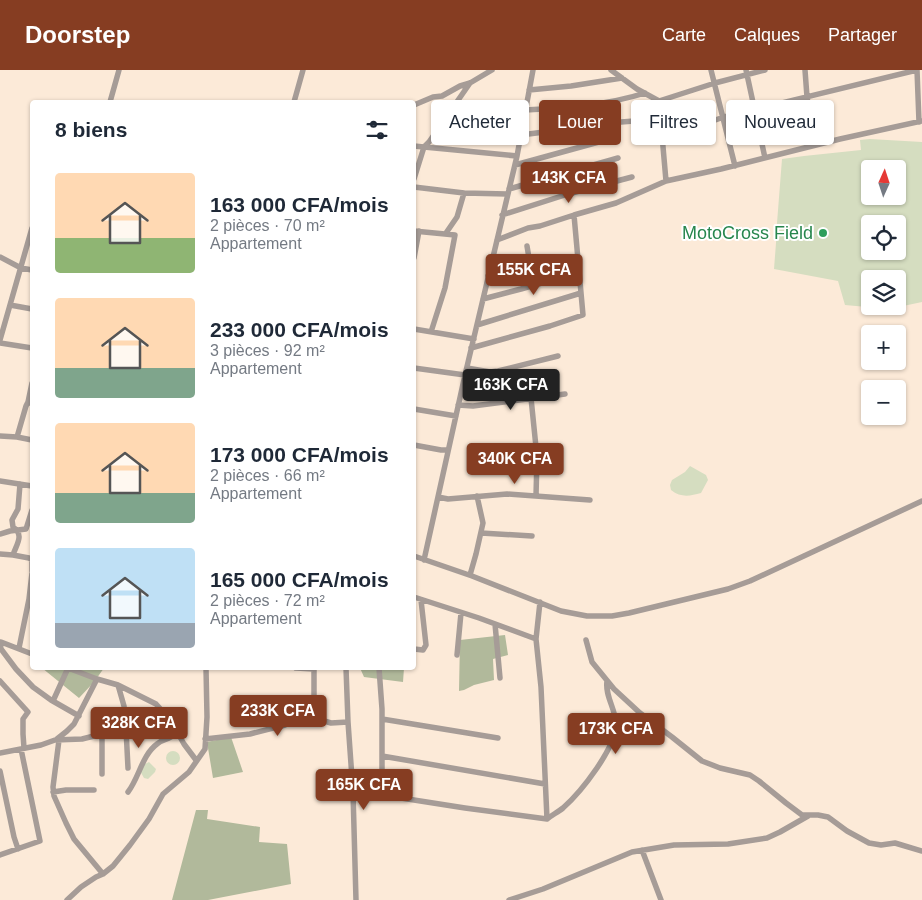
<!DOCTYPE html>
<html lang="fr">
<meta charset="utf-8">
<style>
:root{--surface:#fff;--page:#f6f6f7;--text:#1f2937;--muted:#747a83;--accent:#863d22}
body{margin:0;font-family:Helvetica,sans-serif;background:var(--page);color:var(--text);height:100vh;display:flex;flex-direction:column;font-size:19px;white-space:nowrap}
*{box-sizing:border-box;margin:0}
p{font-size:16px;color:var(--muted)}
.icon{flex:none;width:28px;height:28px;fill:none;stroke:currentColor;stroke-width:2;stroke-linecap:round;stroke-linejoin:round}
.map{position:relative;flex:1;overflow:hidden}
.details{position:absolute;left:30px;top:30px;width:386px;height:570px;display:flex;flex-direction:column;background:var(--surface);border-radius:5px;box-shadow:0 1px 4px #0004}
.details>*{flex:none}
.hud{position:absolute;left:431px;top:30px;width:415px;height:45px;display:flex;gap:10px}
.needle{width:32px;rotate:3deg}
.fabs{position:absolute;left:861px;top:90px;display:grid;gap:10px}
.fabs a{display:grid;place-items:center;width:45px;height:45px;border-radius:5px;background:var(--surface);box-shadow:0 1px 4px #0004;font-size:25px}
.price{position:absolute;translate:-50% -42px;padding:0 11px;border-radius:5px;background:var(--accent);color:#fff;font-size:16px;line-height:32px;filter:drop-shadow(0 1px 2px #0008)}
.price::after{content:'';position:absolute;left:50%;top:30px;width:15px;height:11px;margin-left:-8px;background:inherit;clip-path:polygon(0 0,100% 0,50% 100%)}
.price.current{background:#222;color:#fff}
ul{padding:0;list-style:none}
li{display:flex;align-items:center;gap:15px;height:125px;padding:0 25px}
li span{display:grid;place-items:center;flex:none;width:140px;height:100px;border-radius:5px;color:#555}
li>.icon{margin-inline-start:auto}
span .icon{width:60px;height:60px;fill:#fffc;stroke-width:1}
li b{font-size:21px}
h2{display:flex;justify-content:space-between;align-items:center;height:60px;padding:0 25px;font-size:21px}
.pill{padding:0 18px;border-radius:5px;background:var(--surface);box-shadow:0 1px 4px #0004;font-size:18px;line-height:45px}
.pill.current{background:var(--accent);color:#fff}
header{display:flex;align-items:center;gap:30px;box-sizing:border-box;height:70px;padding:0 25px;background:var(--accent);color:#fff}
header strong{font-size:24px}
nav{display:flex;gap:28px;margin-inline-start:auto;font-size:18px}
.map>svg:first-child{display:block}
.green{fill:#d5ddc0;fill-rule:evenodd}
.forest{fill:#b1b99b}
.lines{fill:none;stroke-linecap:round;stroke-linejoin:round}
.minor{stroke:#a69c97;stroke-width:5.5}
.leisure-dot{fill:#2e9e5b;stroke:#fff;stroke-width:2}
.labels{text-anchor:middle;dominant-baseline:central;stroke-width:4;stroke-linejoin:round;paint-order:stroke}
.leisure-label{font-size:18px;fill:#27864d;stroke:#fff;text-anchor:end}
</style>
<header>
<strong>Doorstep</strong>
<nav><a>Carte</a><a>Calques</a><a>Partager</a></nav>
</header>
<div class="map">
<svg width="922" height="830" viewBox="0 0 922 830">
<rect width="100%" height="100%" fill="#fcead8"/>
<!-- green -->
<path class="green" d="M870 69 922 72V232L889 239 845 235 838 211 774 199 776 173 777 153 782 89 804 86 861 80 860 70ZM870 99H898V126H870ZM870 154H898V181H870ZM870 209H898V236H870Z
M690 396 706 405 708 410 701 423C690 426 681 428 671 420L670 415 672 410 685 402Z
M166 688a7 7 0 1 1 14 0a7 7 0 1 1-14 0Z
M149 692 156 699 155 702 148 709 144 708 140 701 143 695Z"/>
<!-- forest -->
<path class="forest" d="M505 565 508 585 493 589 494 610 474 615 464 620 459 621 460 570Z
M42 598H104L94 612 79 628Z
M360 598H404L403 612 364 607Z
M231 667 243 702 213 708 207 672Z
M196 740H208L207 749 260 757 259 772 287 774 291 814 208 830H172Z"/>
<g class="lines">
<!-- minor -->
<path class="minor" d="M611 0 637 19 659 31 666 111
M711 0 735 96
M746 0 765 88
M805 0 807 27 815 75
M917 0 919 52
M529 20 571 16 622 8
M659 31 715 13 765 0
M110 32 119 0
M294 32 303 0
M414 35 433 27 442 26 460 16 470 13 492 0
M525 40C564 38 608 35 645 23
M521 65 621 52 661 49
M663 68 724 47 917 0
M414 76 424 77 429 72 470 13
M515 95 606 70 609 65 608 53
M414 109 424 77 517 86
M414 117 464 123
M509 119 618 88
M502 145 568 124 632 107
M414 161 455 165 445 218 431 262
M446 163 457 147 464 123 507 124
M497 170 528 158 540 156 574 145 616 133 666 111 721 99 840 69 922 51
M527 176 530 194
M0 187 21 198 32 200
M414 188 419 161
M488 206 553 188
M483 229 521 219 579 202
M10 235 32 239
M477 255 581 223
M414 259 474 269
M0 270 32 158
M0 273 32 278
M471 278 550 256 583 245 574 145
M414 298 465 305
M467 298 490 302 498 301 558 286
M531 328 537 387 536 426
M28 332 32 313
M458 335 473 336 565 324
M414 339 456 346
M0 366 17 367 26 336 28 332 32 333
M17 367 32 370
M414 375 441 380H448
M0 411 32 416
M438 427 448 429 507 424 590 430
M481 463 532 466
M0 464 10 461 26 459 32 440
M0 484 13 485C16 475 25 465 13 457L12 450 18 439 20 414
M13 485 29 488 32 490V501
M414 486 472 506 561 541 587 546H612L629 543 728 519 750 511 922 431
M424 490 465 305 517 86 533 0
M470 505 476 484 483 453 477 426
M414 527 479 548 536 569 540 532
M495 554 500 608
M536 569 541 617 547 749
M586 570 592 592 614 619 640 643 672 667 702 691 720 698 750 705 759 711 786 733 802 745H818L828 747 847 761 869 773 881 775 895 773 922 781
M0 572 1 579 16 599 33 617 51 630 79 646
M1 572 32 584
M19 578 29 529 32 503
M414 579 423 580 426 575 421 530
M457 585 461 543
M68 598 97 609 118 615 156 634 173 653 176 660 184 674 196 690
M296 598 314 599
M314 598V648
M346 598 348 652 353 722 356 830
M379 598 382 639V725L465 738 547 749C552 745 558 742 563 738 581 722 617 677 616 653 615 638 605 626 607 611
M0 611 28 642 23 649V664L24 678
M118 615 124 636 126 659 128 698
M53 631 68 598
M382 649 498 668
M102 664V704
M57 669 67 661 74 654 97 609
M205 669 250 664 285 655 294 651 305 649 314 648 331 653 348 652
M59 670 53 717 54 726 66 753 74 769 103 804
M0 683 41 675 55 670 82 669 122 659 140 660 154 659 173 653
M382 686 545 714
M0 701 14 767 18 779
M53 722 66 720H94
M128 722C139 708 142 685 157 674 161 670 166 670 171 667L172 664 176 660
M642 780 661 830
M0 785 40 771 21 679
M67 830 81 817 96 807 103 804 113 796 130 775 149 749 163 724 189 702 205 679 207 647 206 598
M509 830 543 819 632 782 674 775 728 774 767 768 780 762 808 746"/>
</g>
<!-- markers -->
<circle class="leisure-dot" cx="823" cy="163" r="5"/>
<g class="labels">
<!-- leisure labels -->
<g class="leisure-label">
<text x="813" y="163">MotoCross Field</text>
</g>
</g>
</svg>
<div class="fabs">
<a><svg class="needle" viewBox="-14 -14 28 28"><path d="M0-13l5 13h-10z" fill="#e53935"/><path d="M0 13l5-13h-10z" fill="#747a83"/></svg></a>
<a><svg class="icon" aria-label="locate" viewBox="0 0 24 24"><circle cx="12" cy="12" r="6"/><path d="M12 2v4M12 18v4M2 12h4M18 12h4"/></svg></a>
<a><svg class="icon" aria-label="layers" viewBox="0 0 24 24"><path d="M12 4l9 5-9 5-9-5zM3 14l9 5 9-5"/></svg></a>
<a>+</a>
<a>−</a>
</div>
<b class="price" style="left:569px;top:134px">143K CFA</b>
<b class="price" style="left:534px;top:226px">155K CFA</b>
<b class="price current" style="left:511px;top:341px">163K CFA</b>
<b class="price" style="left:515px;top:415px">340K CFA</b>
<b class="price" style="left:278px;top:667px">233K CFA</b>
<b class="price" style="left:139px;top:679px">328K CFA</b>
<b class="price" style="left:616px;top:685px">173K CFA</b>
<b class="price" style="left:364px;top:741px">165K CFA</b>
<div class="hud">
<a class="pill">Acheter</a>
<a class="pill current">Louer</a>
<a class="pill">Filtres</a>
<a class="pill">Nouveau</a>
</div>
<section class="details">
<h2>8 biens<svg class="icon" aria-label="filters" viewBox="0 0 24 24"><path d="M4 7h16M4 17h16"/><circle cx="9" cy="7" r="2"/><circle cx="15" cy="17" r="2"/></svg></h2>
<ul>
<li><span style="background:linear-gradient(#ffd9b3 65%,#8fb573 0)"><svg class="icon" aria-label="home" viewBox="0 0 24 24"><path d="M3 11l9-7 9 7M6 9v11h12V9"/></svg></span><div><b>163 000 CFA/mois</b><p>2 pièces · 70 m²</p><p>Appartement</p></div></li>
<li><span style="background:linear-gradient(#ffd9b3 70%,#7fa58c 0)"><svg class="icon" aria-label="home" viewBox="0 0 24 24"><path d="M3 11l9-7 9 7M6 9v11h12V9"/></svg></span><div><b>233 000 CFA/mois</b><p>3 pièces · 92 m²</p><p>Appartement</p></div></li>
<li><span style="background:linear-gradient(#ffd9b3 70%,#7fa58c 0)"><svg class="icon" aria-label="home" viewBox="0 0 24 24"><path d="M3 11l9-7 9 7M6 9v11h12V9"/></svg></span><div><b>173 000 CFA/mois</b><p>2 pièces · 66 m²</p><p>Appartement</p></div></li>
<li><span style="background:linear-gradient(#bfe0f5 75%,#9aa5b1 0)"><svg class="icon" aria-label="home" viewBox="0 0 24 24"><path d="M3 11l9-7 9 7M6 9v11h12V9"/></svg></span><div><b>165 000 CFA/mois</b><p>2 pièces · 72 m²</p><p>Appartement</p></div></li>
</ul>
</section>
</div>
